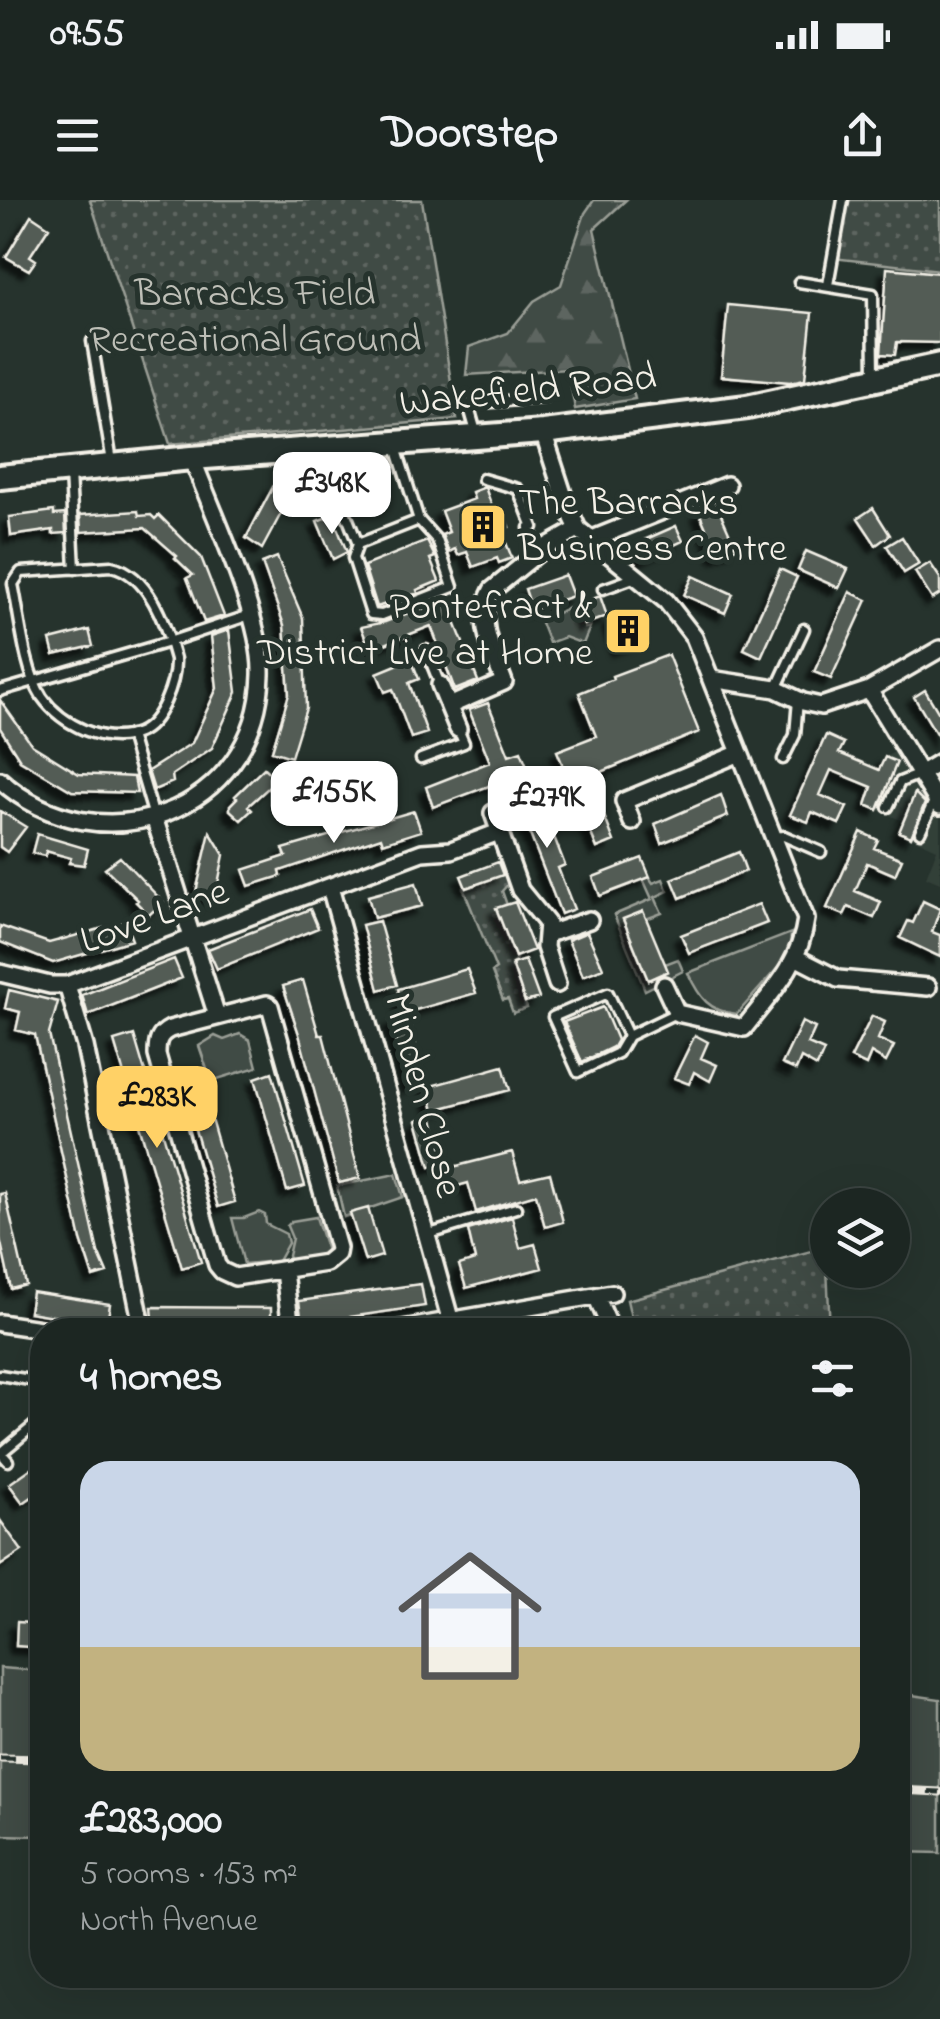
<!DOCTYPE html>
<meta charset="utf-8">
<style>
:root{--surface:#1c2622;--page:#29322f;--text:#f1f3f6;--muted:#a0a5a5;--line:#3a4340;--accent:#ffd166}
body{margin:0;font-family:"Indie Flower",sans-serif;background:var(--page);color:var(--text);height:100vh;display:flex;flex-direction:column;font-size:38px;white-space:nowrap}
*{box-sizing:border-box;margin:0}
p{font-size:32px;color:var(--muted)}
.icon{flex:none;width:55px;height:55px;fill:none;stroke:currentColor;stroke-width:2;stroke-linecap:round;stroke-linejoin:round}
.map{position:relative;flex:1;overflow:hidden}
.panel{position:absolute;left:30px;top:1118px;width:880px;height:670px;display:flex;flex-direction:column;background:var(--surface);border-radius:40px;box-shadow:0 10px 40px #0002,0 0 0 2px var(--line)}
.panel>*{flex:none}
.buttons{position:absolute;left:810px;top:988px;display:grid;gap:20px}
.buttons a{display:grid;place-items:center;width:100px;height:100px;border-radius:50%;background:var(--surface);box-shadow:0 10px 40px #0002,0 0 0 2px var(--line);font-size:50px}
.price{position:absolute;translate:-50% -85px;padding:0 22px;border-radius:20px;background:#fff;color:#222;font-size:32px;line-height:65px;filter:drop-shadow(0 2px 5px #0008)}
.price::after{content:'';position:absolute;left:50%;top:60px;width:30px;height:22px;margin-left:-15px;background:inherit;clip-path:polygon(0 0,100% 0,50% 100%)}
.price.current{background:var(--accent);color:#111}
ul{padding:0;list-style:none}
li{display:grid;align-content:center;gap:20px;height:530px;padding:0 50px}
li span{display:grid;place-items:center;height:310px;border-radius:30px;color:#555}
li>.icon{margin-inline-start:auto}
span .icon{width:180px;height:180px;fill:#fffc;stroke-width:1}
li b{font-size:42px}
h2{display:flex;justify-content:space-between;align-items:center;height:120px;padding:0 50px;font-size:42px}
.status{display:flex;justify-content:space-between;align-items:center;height:70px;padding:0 50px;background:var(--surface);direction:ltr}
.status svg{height:28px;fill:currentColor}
header{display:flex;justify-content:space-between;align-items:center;height:130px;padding:0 50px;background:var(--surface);font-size:45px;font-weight:800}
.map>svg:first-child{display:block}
.built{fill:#333f39}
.grass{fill:#414b45;stroke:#9a9e96;stroke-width:2.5}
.forest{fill:url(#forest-firs);stroke:#9a9e96;stroke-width:2.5}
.park{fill:url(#park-dots);stroke:#9a9e96;stroke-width:2.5}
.building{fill:#525c55;stroke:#f4f1e8;stroke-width:2.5;filter:url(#shadow)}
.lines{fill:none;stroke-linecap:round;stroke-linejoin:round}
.lane-casing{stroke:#f4f1e8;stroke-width:15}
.street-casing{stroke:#f4f1e8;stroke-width:22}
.primary-casing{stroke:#f4f1e8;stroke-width:30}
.lane{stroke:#26332d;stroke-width:8}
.street{stroke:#26332d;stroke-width:15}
.primary{stroke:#26332d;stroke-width:22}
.rail-casing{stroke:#f4f1e8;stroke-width:9}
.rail{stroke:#26332d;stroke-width:5;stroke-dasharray:15;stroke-linecap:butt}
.labels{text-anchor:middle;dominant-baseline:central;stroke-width:10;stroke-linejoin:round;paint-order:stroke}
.park-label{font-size:40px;fill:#bebfb7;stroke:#26332d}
.street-label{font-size:40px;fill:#f4f1e8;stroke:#26332d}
.poi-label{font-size:40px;fill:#f4f1e8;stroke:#26332d;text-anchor:start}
</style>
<div class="status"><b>09:55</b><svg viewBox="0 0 49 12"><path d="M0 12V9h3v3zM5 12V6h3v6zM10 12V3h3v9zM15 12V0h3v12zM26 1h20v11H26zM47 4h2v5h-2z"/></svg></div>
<header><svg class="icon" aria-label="menu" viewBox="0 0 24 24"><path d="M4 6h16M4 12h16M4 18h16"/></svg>Doorstep<svg class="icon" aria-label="share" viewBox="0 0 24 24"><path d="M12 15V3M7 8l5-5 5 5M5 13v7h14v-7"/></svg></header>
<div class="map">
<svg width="940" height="1819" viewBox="0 0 940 1819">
<defs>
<pattern id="forest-firs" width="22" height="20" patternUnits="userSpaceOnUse" patternTransform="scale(2.5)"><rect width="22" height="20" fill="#414b45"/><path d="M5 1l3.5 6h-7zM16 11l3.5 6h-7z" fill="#5d6560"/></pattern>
<pattern id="park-dots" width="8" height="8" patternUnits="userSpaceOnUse" patternTransform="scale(2.5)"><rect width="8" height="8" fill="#414b45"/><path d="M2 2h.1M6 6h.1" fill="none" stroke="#5d6560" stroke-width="1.8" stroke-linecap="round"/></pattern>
<filter id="shadow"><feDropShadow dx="-7" dy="7" stdDeviation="2.5" flood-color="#0009"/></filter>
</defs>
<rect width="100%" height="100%" fill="#26332d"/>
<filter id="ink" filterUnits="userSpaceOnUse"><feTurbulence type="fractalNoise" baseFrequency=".01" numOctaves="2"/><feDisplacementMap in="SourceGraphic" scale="20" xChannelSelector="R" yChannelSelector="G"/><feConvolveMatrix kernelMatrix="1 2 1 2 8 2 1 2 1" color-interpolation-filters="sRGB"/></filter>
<g filter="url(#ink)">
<!-- built -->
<path class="built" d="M898 550 940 613V683L926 677 937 649 899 632 903 621 866 605 885 557Z"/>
<!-- grass -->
<path class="grass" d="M576 405 585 428 590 427 583 444 565 437 549 443 540 420Z
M649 677 653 683 663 679 668 691 655 697 662 713 646 719 623 720 648 779 667 771 665 764 678 759 683 771 645 790 614 715 652 699 643 679Z
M791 733 790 750 781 764 737 814C709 812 699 797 688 773Z
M240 834 250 840 257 867 211 881 199 846 215 836 224 840Z
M396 974 403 997 344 1017 337 986Z
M259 1012 265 1015 266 1024 286 1034 288 1043 278 1061 244 1064 232 1018H244Z
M316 1017 328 1054 290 1062 288 1056 292 1038 287 1026 292 1021Z
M0 1468 42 1471V1636L0 1635Z
M898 1493 940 1499V1653L898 1652Z"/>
<!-- forest -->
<path class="forest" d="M594 0H626L594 29 635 199 575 209 568 169 466 175 469 147 508 133 534 101 561 85 585 13Z"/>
<!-- park -->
<path class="park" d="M90 0H422L457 219 170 244Z
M840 0H940V70L832 58Z
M507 672 510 682 502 691 507 705 497 709 516 759 512 765 527 808 513 813 508 799 503 800 492 772 496 769 463 688Z
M826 1047 830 1130H634L627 1100Z"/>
<!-- building -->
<path class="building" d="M31 15 49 27 30 56 36 60 29 70 6 57Z
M887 68 940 73V143L897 142 895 155 881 154Z
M728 105 812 113 805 179 790 182 721 176Z
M274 285 291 295 262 349 246 338Z
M485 287 495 315 503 312 509 327 501 330 512 358 499 363 497 358 473 367 467 352 458 355 455 349 449 352 442 335 449 332 441 311 474 299 472 292Z
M717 305 736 348 718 356 699 312Z
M873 308 890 335 876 345 858 318Z
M54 311V315L65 314 66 333 53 334V330L11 336 9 317Z
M138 311 139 316 151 315 155 319 159 315 201 357 224 416 204 422 187 378 193 375 175 358 177 356 145 328 81 332 80 315Z
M332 315 347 352 333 359 317 321Z
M676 326 683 341 642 360 635 344Z
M902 337 919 364 904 373 887 346Z
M427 341 435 357 430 359 439 381 417 390 418 393 377 407 364 366Z
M806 351 848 369 839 388 798 370Z
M277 357 303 418 306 508 291 557 272 551 289 494 284 425 262 363Z
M930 363 940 378V394L932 399 915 372Z
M780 369 797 377 761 457 744 449Z
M565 375 573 396 532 410 525 389Z
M693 376 733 394 725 413 684 395Z
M850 392 867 400 831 479 814 472Z
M600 396 607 416 584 425 576 405Z
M464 398 469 411 453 417 478 481 455 490 431 426 370 450 361 427 385 422 424 407 427 413Z
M637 412 645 440 618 449 609 421Z
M89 430 93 446 54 455 50 440Z
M229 430 237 492 212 548 172 575 173 582 154 590 148 571 192 543 217 488 211 436Z
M668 455 699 532 589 577 614 641 597 648 557 551 596 536 579 493 613 479 612 476Z
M411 459 419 479 409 483 427 533 411 538 393 489 385 492 377 473Z
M925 490 940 515V540L914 497Z
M0 500 32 545 79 574 134 577 137 593 72 591 20 560 0 528Z
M488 503 509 555 521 551 529 571 433 607 426 587 490 562 469 510Z
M826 535 844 543 839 553 879 570 885 557 897 562 878 610 866 605 872 587 831 570 820 595 847 607 839 624 812 612 808 622 790 615Z
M264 568 277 580 248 606 252 610 241 620 230 610V605L237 598 235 596Z
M915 593 925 603 911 637 899 632Z
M721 595 728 616 662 643 655 624Z
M539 598 565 665 558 668 574 709 561 714 519 606Z
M0 611 26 627 7 652 0 647Z
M414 611 421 631 383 643 381 637 280 671 281 676 249 686 243 670 286 656 283 649Z
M210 632 224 655 215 698 196 692Z
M861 632 878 640 874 648 902 659 895 675 867 663 855 691 881 702 874 718 848 707 844 715 827 708Z
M37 634 88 649 84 665 69 663 71 658 46 651 45 656 32 653Z
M739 652 746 671 680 698 672 679Z
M120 657 163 702 149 715 136 702 138 700 105 668Z
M642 658 650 677 600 696 593 677Z
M498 662 503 675 466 688 461 676Z
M416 683 422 706 374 718 368 696Z
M923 701 940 709 932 732 940 735V757L900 738 908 721 913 723Z
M515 702 534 750 515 757 496 708Z
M759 704 767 723 689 753 681 735Z
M310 709 318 728 217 769 208 749Z
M643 711 668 771 648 780 623 719Z
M379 721 397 785 379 790 362 725Z
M125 722 132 740 53 763 0 742V726L49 743Z
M587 732 603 768 583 776 568 740Z
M174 759 182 778 88 815 82 795Z
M525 760 539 798 525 802 512 764Z
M467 769 476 793 405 813 398 789Z
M303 780 319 835H323L360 978 339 983 299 834 283 786Z
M9 790 58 802 49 834 98 1052 107 1073 93 1077 81 1040 35 835 16 830 20 812 5 808Z
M603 807 617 840 613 847 582 862 564 822Z
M408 816 425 881 408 886 390 821Z
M872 816 885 822 878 839 894 846 886 862 871 853 866 865 851 858Z
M802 822 815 828 808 844 824 851 817 867 801 858 796 870 782 864Z
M134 835 201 1062 182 1068 114 841Z
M695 835 708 842 701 858 717 865 710 881 694 872 689 884 674 878Z
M503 866 510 890 434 910 427 887Z
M272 872 305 986 287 991 255 878Z
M204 894 235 1002 218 1007 186 899Z
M433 915 446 963 430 967 417 920Z
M512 952 520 980 550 973 563 1022 545 1027 536 994 476 1012 468 983 454 987 449 968Z
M5 993 26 1085 11 1089 0 1038V994Z
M368 1008 382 1056 365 1061 350 1013Z
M512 1017 520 1048 535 1044 542 1068 466 1088 459 1065 475 1060 468 1030Z
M421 1084 425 1106 302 1124 299 1101Z
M32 1092 110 1104 107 1125 29 1112Z
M152 1107 271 1108V1130L154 1128Z
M42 1266V1290L23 1303 9 1284 33 1267 36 1271Z
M0 1320 22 1351 0 1366Z
M17 1422 42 1424V1448L16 1446Z"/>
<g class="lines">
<!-- lane casing -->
<g class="lane-casing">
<path id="lane" d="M799 82 873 94 874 175
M828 85 843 0
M92 141 112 262
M476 232 468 204 543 198
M327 252 332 279 358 344 419 320 396 247
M70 273 75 369
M483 279 518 289 533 327 529 328 539 352
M358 344 353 358 371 414 382 415 453 387 437 340 419 320
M111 366C149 374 166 425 175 459 176 481 161 524 138 533 105 546 62 525 42 497 24 469 20 417 13 384L21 372Z
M603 389 636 377
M426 450 440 485
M776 489 804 429
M0 491 169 442 250 415
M130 535 154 617
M421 559 464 543 458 529
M783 559 795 535 798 500
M888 607 900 582 920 574
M920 632 935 599
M774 637 784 636 821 652
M628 836 608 793 553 817 578 872 618 853 628 836 676 813
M426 1035 516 1008
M0 1175 42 1182
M8 1261 1 1253 42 1219"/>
</g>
<!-- street casing -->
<g class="street-casing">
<path id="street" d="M543 232 566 303 578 329 666 401 694 437 806 719C800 765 771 793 744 828L677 813 664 785
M590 340 727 285
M711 479 776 489 803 502 821 506 869 490 940 449
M440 485 458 529
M869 490 940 606
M449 506 504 482C493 452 475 421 492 390L544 348 578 329
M920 574 940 562
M0 580C99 669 257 613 261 475 263 418 213 314 192 258
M493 613 520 690 547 723 545 747 557 784
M154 617 217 816
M632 622 624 601 740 553
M330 687 451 1122
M548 734 589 720
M797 758 838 779 928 787
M0 773 50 785H67L422 652 451 650 499 632
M67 785 85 846 143 1130
M267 804 270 806 338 1048 337 1054 326 1063 235 1077 222 1071 217 1065 157 855C157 842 158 835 170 829Z
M284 1071 291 1130
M597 1098 611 1130
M0 1123 47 1130
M396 1130 612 1093"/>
</g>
<!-- primary casing -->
<g class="primary-casing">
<path id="primary" d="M0 277 192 258 543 232 747 207 940 165"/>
</g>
<!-- lane -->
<use href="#lane" class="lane"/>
<!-- street -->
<use href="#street" class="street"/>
<!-- primary -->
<use href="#primary" class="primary"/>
<!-- rail casing -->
<g class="rail-casing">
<path id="rail" d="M0 1558 42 1559
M898 1590 940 1592"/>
</g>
<!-- rail -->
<use href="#rail" class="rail"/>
</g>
</g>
<!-- icons -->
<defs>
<g id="building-square" transform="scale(2.5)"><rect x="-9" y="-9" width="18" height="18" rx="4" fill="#ffd166" stroke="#26332d"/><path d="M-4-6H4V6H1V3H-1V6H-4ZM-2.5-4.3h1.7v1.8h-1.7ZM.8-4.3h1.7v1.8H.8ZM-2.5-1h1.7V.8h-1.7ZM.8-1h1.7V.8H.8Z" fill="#111"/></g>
</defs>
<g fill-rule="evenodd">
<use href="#building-square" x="483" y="327"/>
<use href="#building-square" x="628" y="431"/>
</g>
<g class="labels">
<!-- park labels -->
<g class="park-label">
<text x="255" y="95">Barracks Field<tspan x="255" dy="46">Recreational Ground</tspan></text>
</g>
<!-- street labels -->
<g class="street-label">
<text transform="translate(528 192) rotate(-6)">Wakefield Road</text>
<text transform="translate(155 718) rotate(-20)">Love Lane</text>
<text transform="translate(421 896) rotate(75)">Minden Close</text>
</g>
<!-- poi labels -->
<g class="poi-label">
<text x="518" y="304">The Barracks<tspan x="518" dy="46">Business Centre</tspan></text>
<text x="593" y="408" text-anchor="end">Pontefract &amp;<tspan x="593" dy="46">District Live at Home</tspan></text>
</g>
</g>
</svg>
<div class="buttons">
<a><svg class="icon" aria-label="layers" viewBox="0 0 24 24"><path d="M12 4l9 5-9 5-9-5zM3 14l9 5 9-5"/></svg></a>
</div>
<b class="price" style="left:332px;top:337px">£348K</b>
<b class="price" style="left:334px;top:646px">£155K</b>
<b class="price" style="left:547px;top:651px">£279K</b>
<b class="price current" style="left:157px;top:951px">£283K</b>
<section class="panel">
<h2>4 homes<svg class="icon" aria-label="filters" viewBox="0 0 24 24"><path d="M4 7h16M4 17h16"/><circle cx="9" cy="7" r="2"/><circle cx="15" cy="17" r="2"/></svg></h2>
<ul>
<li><span style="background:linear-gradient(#c9d6e8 60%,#c2b280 0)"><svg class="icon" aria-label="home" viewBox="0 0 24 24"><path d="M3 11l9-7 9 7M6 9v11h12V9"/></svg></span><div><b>£283,000</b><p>5 rooms · 153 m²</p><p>North Avenue</p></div></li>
</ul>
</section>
</div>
